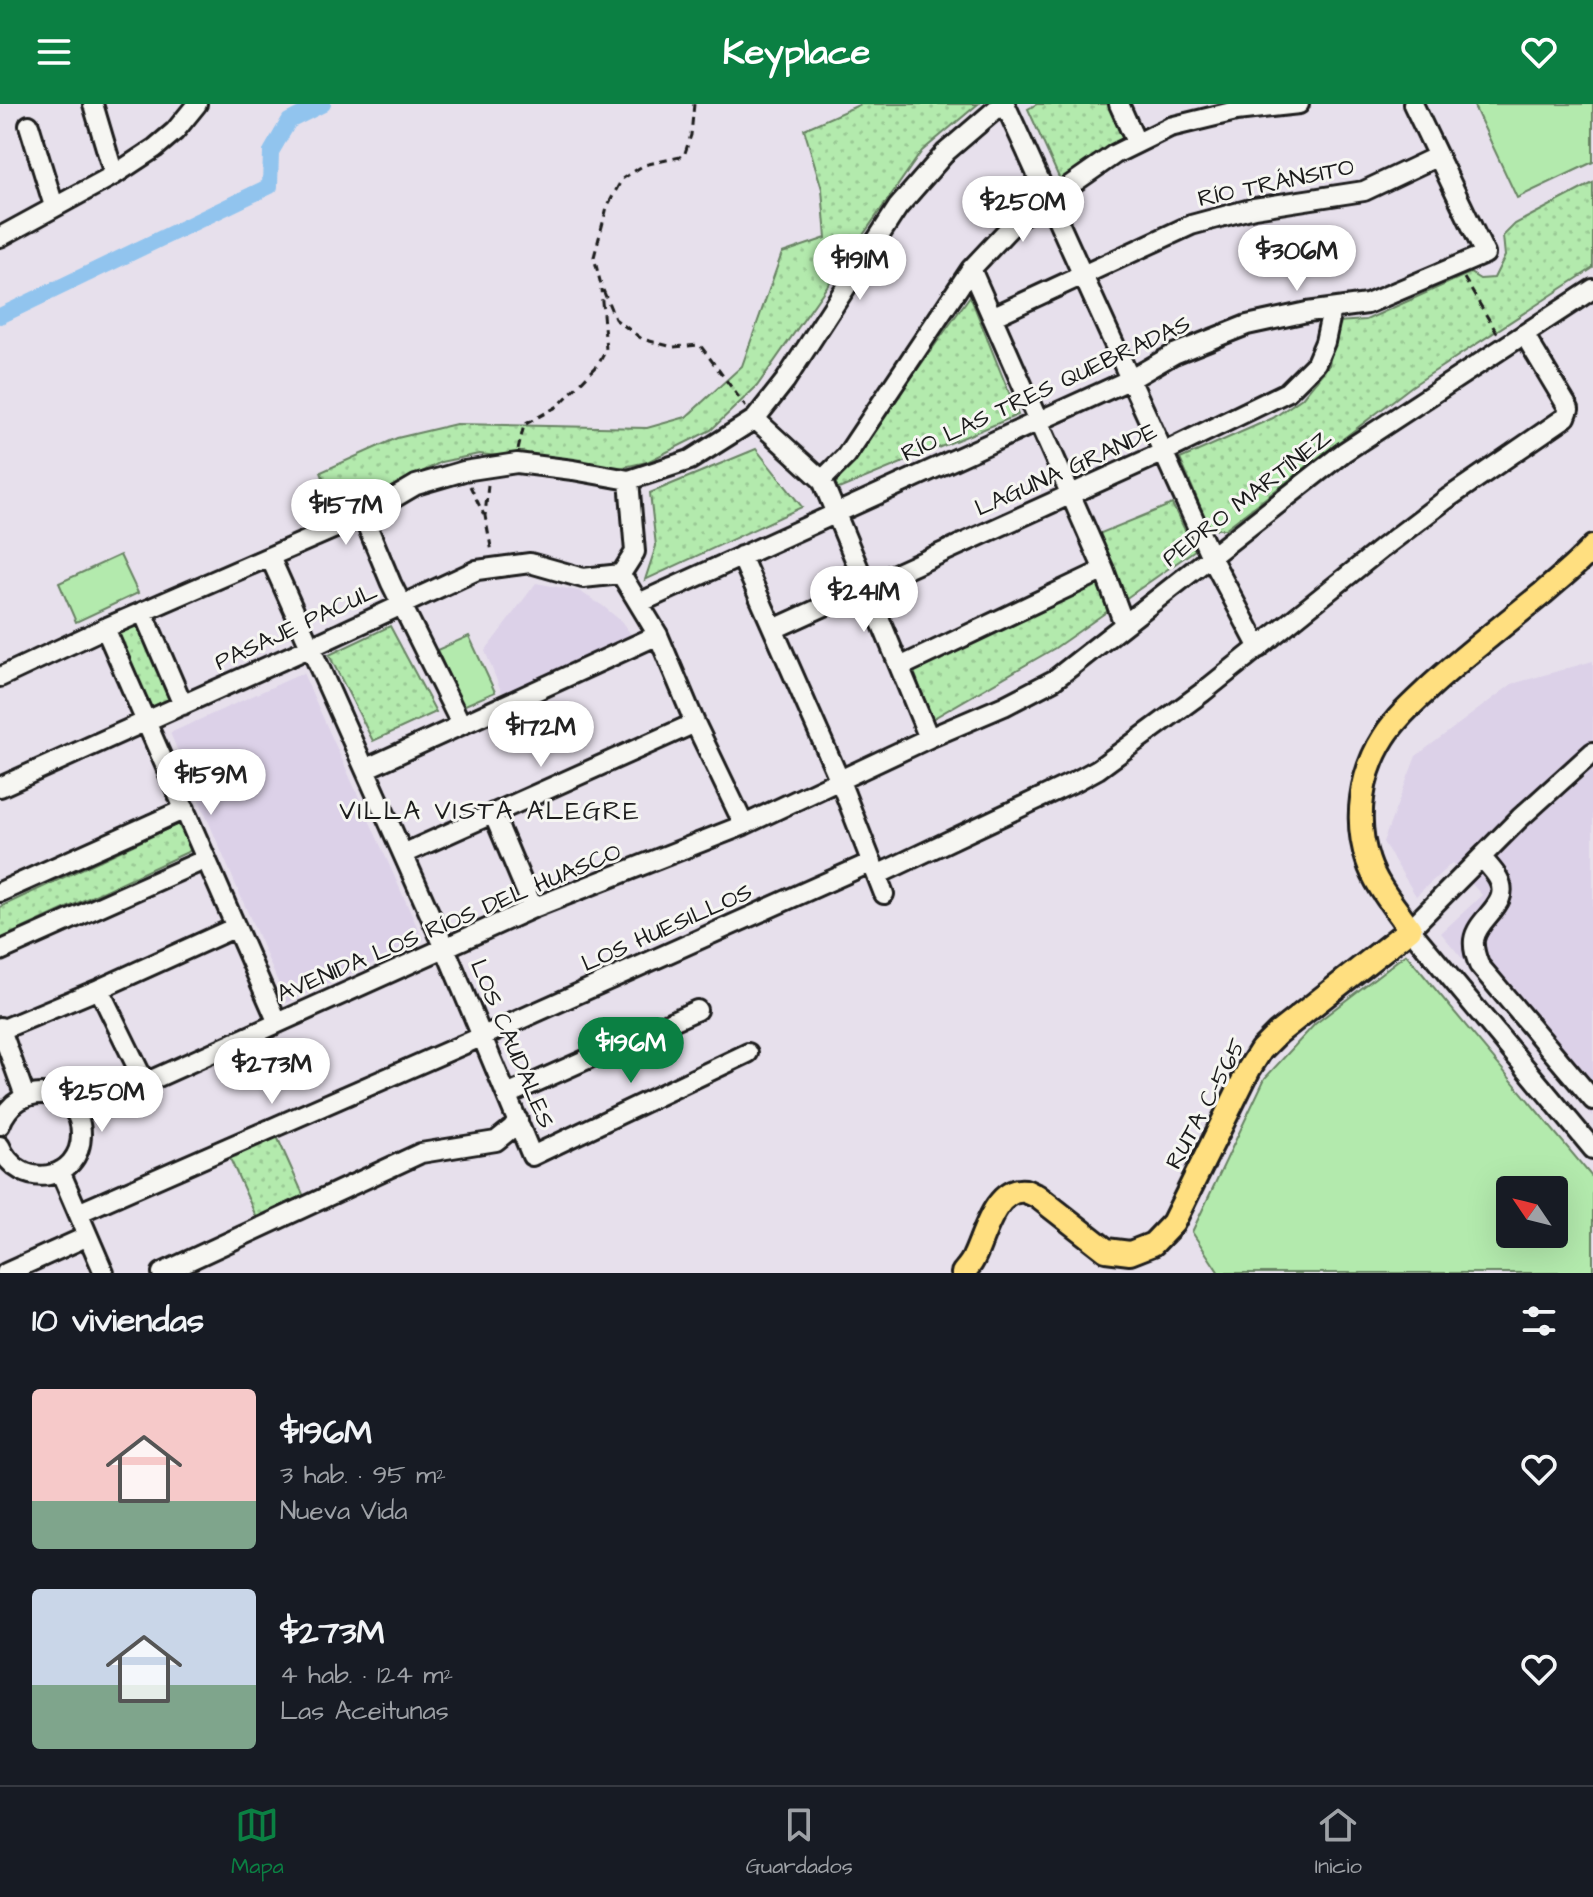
<!DOCTYPE html>
<html lang="es">
<meta charset="utf-8">
<style>
:root{--surface:#171b24;--page:#20242c;--text:#f1f3f6;--muted:#9ea1a6;--line:#363941;--accent:#0b8043}
body{margin:0;font-family:"Architects Daughter",sans-serif;background:var(--page);color:var(--text);height:100vh;display:flex;flex-direction:column;font-size:30px;white-space:nowrap}
*{box-sizing:border-box;margin:0}
p{font-size:26px;color:var(--muted)}
.icon{flex:none;width:44px;height:44px;fill:none;stroke:currentColor;stroke-width:2;stroke-linecap:round;stroke-linejoin:round}
.map{position:relative;height:1169px;overflow:hidden}
.details{display:flex;flex-direction:column;background:var(--surface);flex:1}
.details>*{flex:none}
.needle{width:52px;rotate:305deg}
.fabs{position:absolute;left:1496px;top:1072px;display:grid;gap:16px}
.fabs a{display:grid;place-items:center;width:72px;height:72px;border-radius:8px;background:var(--surface);box-shadow:0 8px 32px #0002;font-size:40px}
.price{position:absolute;translate:-50% -68px;padding:0 18px;border-radius:28px;background:#fff;color:#222;font-size:26px;line-height:52px;filter:drop-shadow(0 2px 4px #0008)}
.price::after{content:'';position:absolute;left:50%;top:48px;width:24px;height:18px;margin-left:-12px;background:inherit;clip-path:polygon(0 0,100% 0,50% 100%)}
.price.selected{background:var(--accent);color:#fff}
ul{padding:0;list-style:none}
li{display:flex;align-items:center;gap:24px;height:200px;padding:0 32px}
li span{display:grid;place-items:center;flex:none;width:224px;height:160px;border-radius:8px;color:#555}
li>.icon{margin-inline-start:auto}
span .icon{width:96px;height:96px;fill:#fffc;stroke-width:1}
li b{font-size:34px}
h2{display:flex;justify-content:space-between;align-items:center;height:96px;padding:0 32px;font-size:34px}
header{display:flex;justify-content:space-between;align-items:center;height:104px;padding:0 32px;background:var(--accent);color:#fff;font-size:36px;font-weight:700}
.menu{display:flex;justify-content:space-around;align-items:center;height:112px;border-top:2px solid var(--line);background:var(--surface);font-size:22px;color:var(--muted)}
.menu a{display:grid;justify-items:center;gap:4px}
.menu .selected{color:var(--accent)}
.map>svg:first-child{display:block}
.built{fill:#dcd1e8}
.grass{fill:#b3eaad;stroke:#688364;stroke-width:2;fill-rule:evenodd}
.park{fill:url(#park-dots);stroke:#688364;stroke-width:2}
.lines{fill:none;stroke-linecap:round;stroke-linejoin:round}
.canal{stroke:#91c4ee;stroke-width:16}
.minor-casing{stroke:#1c1c1c;stroke-width:24}
.major-casing{stroke:#1c1c1c;stroke-width:28}
.path{stroke:#1c1c1c;stroke-width:3;stroke-dasharray:8 6;stroke-linecap:butt}
.minor{stroke:#f6f6f2;stroke-width:18}
.major{stroke:#ffdf80;stroke-width:22}
.labels{text-anchor:middle;dominant-baseline:central;stroke-width:6;stroke-linejoin:round;paint-order:stroke}
.street-label{font-size:24px;fill:#1c1c1c;stroke:#f6f6f2}
.neighbourhood-label{font-size:26px;letter-spacing:2px;fill:#1c1c1c;stroke:#f6f6f2}
</style>
<header><svg class="icon" aria-label="menu" viewBox="0 0 24 24"><path d="M4 6h16M4 12h16M4 18h16"/></svg>Keyplace<svg class="icon" aria-label="heart" viewBox="0 0 24 24"><path d="M12 20l-8-8c-3-5 5-10 8-4 3-6 11-1 8 4z"/></svg></header>
<div class="map">
<svg width="1593" height="1169" viewBox="0 0 1593 1169">
<defs>
<pattern id="park-dots" width="8" height="8" patternUnits="userSpaceOnUse" patternTransform="scale(2)"><rect width="8" height="8" fill="#b3eaad"/><path d="M2 2h.1M6 6h.1" fill="none" stroke="#99c894" stroke-width="1.8" stroke-linecap="round"/></pattern>
</defs>
<rect width="100%" height="100%" fill="#e7e0ec"/>
<filter id="ink" filterUnits="userSpaceOnUse"><feTurbulence type="fractalNoise" baseFrequency=".0125" numOctaves="2"/><feDisplacementMap in="SourceGraphic" scale="16" xChannelSelector="R" yChannelSelector="G"/><feConvolveMatrix kernelMatrix="1 2 1 2 8 2 1 2 1" color-interpolation-filters="sRGB"/></filter>
<g filter="url(#ink)">
<!-- built -->
<path class="built" d="M536 479 579 487 603 502 621 517 633 533 503 592 485 547Z
M1593 557V1012L1441 829 1482 791 1452 759 1416 792 1383 738 1416 652 1512 580Z
M303 569 423 836 287 899 170 629Z"/>
<!-- grass -->
<path class="grass" d="M1473 0H1593V58L1517 94Z
M120 451 138 489 76 518 59 479Z
M469 532 495 588 463 602 437 546Z
M1406 850 1593 1074V1169H1219L1192 1128 1265 974 1315 920ZM1510 1086H1554V1130H1510Z"/>
<!-- park -->
<path class="park" d="M861 0H978L922 47 757 282 711 326 647 358 619 364 479 350 441 358 337 413 321 368 397 334 456 320 647 324 686 313 742 262 782 149 826 134 822 85 804 25Z
M1037 0H1111L1128 39 1061 78 1028 5Z
M1593 79V164L1412 282 1225 425H1210L1180 355 1273 314 1302 294 1329 261 1337 218 1366 216 1470 169 1480 175 1494 174 1505 152 1503 132 1515 120Z
M970 192 1018 311 829 389Z
M756 345 802 403 645 476 656 442 650 389Z
M1172 400 1195 446 1055 544 932 615 913 565 1111 470 1096 431Z
M142 509 181 600 146 616 106 524Z
M390 522 436 608 373 637 329 551Z
M180 719 192 746 0 835V803Z
M275 1028 306 1097 259 1119 228 1050Z"/>
<g class="lines">
<!-- canal -->
<path class="canal" d="M0 212 270 82 271 48 289 17 323 0"/>
<!-- minor casing -->
<g class="minor-casing">
<path id="minor" d="M93 0 114 71
M1005 0 1211 453 1259 544
M1119 0 1136 38
M29 21 54 102
M0 133 114 71 155 44 175 27 197 0
M971 165 1104 466 1124 520
M992 213 1191 121 1254 104 1364 87 1438 52
M755 315 822 376 929 634
M629 376 635 448 621 470 658 531 695 619 744 721
M822 376 846 352 971 165 1020 113 1049 96 1115 50 1170 23 1236 7 1299 0
M363 412 391 479 461 620
M741 452 840 677 884 790
M270 453 445 844 532 1052 748 949
M639 499 1131 275 1174 250 1247 221 1307 208 1367 200 1485 150 1413 0
M143 508 183 601
M105 524 278 919
M774 525 1164 348 1287 288 1316 259 1325 238 1332 205
M900 563 1104 466
M0 573 105 524 363 412 416 381 464 367 517 359 573 366 629 376 690 356 755 315 785 277 898 103 946 48 1002 0
M1593 648 1520 714 1410 825 1593 1045
M365 665 658 531
M0 683 311 543 477 466 530 459 583 474 621 470
M493 709 533 804
M403 750 695 619
M1482 754C1487 760 1494 767 1498 774 1513 800 1477 813 1474 836 1473 845 1476 853 1479 861L1593 996
M877 771 1076 677 1098 665 1203 588 1381 445 1448 394 1566 313 1569 305 1524 230
M0 788 185 705
M0 847 206 755
M99 885 145 979
M0 923 25 992
M1 926 99 885 236 823
M507 991 697 906
M76 1010 533 804 744 721 929 634 1004 602 1054 576 1344 348 1593 185
M0 1021C17 974 81 983 81 1030 81 1078 19 1088 0 1042
M60 1067 104 1169
M78 1109 483 932 872 758
M6 1169 88 1132
M162 1169 421 1049 496 1037 512 1024 518 1016"/>
</g>
<!-- major casing -->
<g class="major-casing">
<path id="major" d="M963 1169C967 1164 972 1159 974 1153 984 1133 995 1083 1025 1087 1029 1088 1033 1091 1037 1092L1106 1146 1130 1149 1153 1140 1173 1119 1249 965 1261 946 1278 929 1410 825C1395 803 1376 782 1368 757 1354 716 1361 669 1384 633 1396 614 1413 599 1430 583 1466 550 1505 520 1543 489 1560 474 1578 460 1593 443"/>
</g>
<!-- path -->
<path class="path" d="M694 0 691 31 684 52 644 61 622 75 607 103 594 153 601 181 615 215 642 235 673 243 700 241 746 303
M1464 174 1497 229
M518 346 524 321 558 302 598 261 606 246 601 185
M488 381 485 412 492 448
M470 382 484 411"/>
<!-- minor -->
<use href="#minor" class="minor"/>
<!-- major -->
<use href="#major" class="major"/>
</g>
</g>
<g class="labels">
<!-- street labels -->
<g class="street-label">
<text transform="translate(1276 79) rotate(-12)">RÍO TRÁNSITO</text>
<text transform="translate(1046 285) rotate(-25)">RÍO LAS TRES QUEBRADAS</text>
<text transform="translate(1066 366) rotate(-24)">LAGUNA GRANDE</text>
<text transform="translate(1247 394) rotate(-38)">PEDRO MARTÍNEZ</text>
<text transform="translate(296 523) rotate(-25)">PASAJE PACUL</text>
<text transform="translate(449 819) rotate(-23)">AVENIDA LOS RÍOS DEL HUASCO</text>
<text transform="translate(667 824) rotate(-24)">LOS HUESILLOS</text>
<text transform="translate(512 940) rotate(67)">LOS CAUDALES</text>
<text transform="translate(1206 1000) rotate(-62)">RUTA C-565</text>
</g>
<!-- neighbourhood labels -->
<g class="neighbourhood-label">
<text x="490" y="707">VILLA VISTA ALEGRE</text>
</g>
</g>
</svg>
<div class="fabs">
<a><svg class="needle" viewBox="-14 -14 28 28"><path d="M0-13l5 13h-10z" fill="#e53935"/><path d="M0 13l5-13h-10z" fill="#9ea1a6"/></svg></a>
</div>
<b class="price" style="left:1023px;top:140px">$250M</b>
<b class="price" style="left:1297px;top:189px">$306M</b>
<b class="price" style="left:860px;top:198px">$191M</b>
<b class="price" style="left:346px;top:443px">$157M</b>
<b class="price" style="left:864px;top:530px">$241M</b>
<b class="price" style="left:541px;top:665px">$172M</b>
<b class="price" style="left:211px;top:713px">$159M</b>
<b class="price selected" style="left:631px;top:981px">$196M</b>
<b class="price" style="left:272px;top:1002px">$273M</b>
<b class="price" style="left:102px;top:1030px">$250M</b>
</div>
<section class="details">
<h2>10 viviendas<svg class="icon" aria-label="filters" viewBox="0 0 24 24"><path d="M4 7h16M4 17h16"/><circle cx="9" cy="7" r="2"/><circle cx="15" cy="17" r="2"/></svg></h2>
<ul>
<li><span style="background:linear-gradient(#f6c9c9 70%,#7fa58c 0)"><svg class="icon" aria-label="home" viewBox="0 0 24 24"><path d="M3 11l9-7 9 7M6 9v11h12V9"/></svg></span><div><b>$196M</b><p>3 hab. · 95 m²</p><p>Nueva Vida</p></div><svg class="icon" aria-label="heart" viewBox="0 0 24 24"><path d="M12 20l-8-8c-3-5 5-10 8-4 3-6 11-1 8 4z"/></svg></li>
<li><span style="background:linear-gradient(#c9d6e8 60%,#7fa58c 0)"><svg class="icon" aria-label="home" viewBox="0 0 24 24"><path d="M3 11l9-7 9 7M6 9v11h12V9"/></svg></span><div><b>$273M</b><p>4 hab. · 124 m²</p><p>Las Aceitunas</p></div><svg class="icon" aria-label="heart" viewBox="0 0 24 24"><path d="M12 20l-8-8c-3-5 5-10 8-4 3-6 11-1 8 4z"/></svg></li>
</ul>
</section>
<nav class="menu">
<a class="selected"><svg class="icon" aria-label="map" viewBox="0 0 24 24"><path d="M3 6l6-2 6 2 6-2v14l-6 2-6-2-6 2zM9 4v14M15 6v14"/></svg>Mapa</a>
<a><svg class="icon" aria-label="saved" viewBox="0 0 24 24"><path d="M7 4h10v16l-5-4-5 4z"/></svg>Guardados</a>
<a><svg class="icon" aria-label="home" viewBox="0 0 24 24"><path d="M3 11l9-7 9 7M6 9v11h12V9"/></svg>Inicio</a>
</nav>
